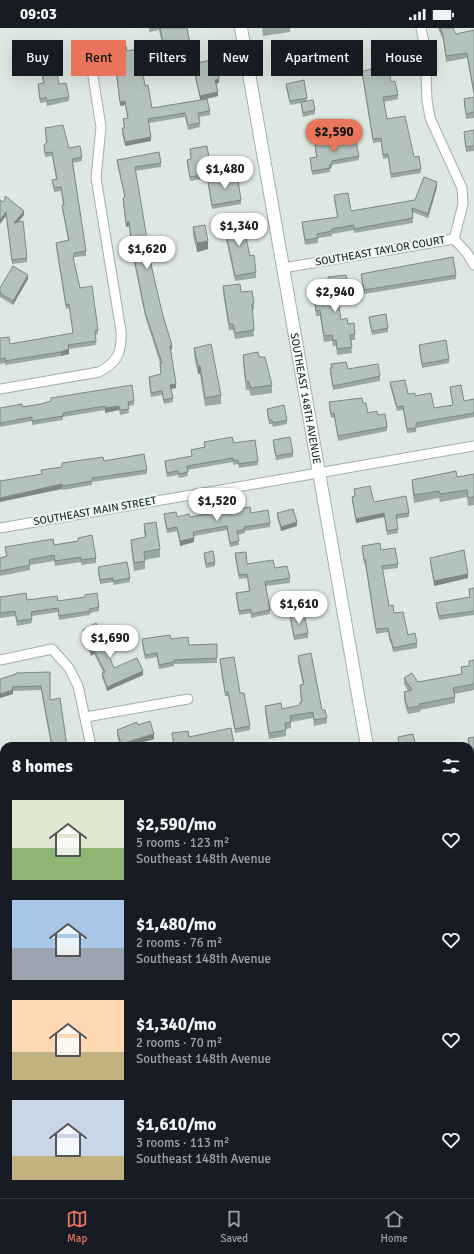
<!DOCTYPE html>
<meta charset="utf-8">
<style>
:root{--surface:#171b24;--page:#242831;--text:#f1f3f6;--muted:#9ea1a6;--line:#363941;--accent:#e9765c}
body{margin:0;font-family:Signika,sans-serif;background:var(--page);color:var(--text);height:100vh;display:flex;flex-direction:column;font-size:15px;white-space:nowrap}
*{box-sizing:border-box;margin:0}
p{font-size:13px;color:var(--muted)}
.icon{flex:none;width:22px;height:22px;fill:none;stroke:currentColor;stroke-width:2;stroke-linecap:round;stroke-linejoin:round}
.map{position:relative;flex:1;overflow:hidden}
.panel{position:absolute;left:0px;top:714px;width:474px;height:456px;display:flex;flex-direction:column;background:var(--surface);border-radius:12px 12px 0 0;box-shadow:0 4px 16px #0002}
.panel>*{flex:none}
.guide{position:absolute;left:12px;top:12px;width:450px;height:36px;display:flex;gap:8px}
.price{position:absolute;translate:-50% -34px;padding:0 9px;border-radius:14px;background:#fff;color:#222;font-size:13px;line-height:26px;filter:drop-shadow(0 1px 2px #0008)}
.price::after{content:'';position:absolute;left:50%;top:24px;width:12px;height:9px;margin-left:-6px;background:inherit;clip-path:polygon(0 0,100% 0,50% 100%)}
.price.on{background:var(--accent);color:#111}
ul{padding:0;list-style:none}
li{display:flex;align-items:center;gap:12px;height:100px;padding:0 12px}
li span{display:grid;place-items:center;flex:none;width:112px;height:80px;border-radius:0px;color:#555}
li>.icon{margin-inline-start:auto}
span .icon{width:48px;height:48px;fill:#fffc;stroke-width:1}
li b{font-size:17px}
h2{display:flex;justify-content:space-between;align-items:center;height:48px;padding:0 12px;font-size:17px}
.pill{padding:0 14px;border-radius:0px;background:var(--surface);box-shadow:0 4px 16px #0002;font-size:14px;line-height:36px}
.pill.on{background:var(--accent);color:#111}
.status{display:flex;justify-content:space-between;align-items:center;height:28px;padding:0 20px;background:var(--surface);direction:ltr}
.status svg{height:11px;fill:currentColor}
.dock{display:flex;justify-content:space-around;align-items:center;height:56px;border-top:1px solid var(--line);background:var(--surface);font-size:11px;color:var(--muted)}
.dock a{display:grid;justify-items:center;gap:2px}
.dock .on{color:var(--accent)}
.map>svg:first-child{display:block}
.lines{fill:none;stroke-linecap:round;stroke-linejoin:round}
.street-casing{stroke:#a1afa9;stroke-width:11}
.secondary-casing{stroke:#9eb3aa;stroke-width:14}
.street{stroke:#fff;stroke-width:9}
.secondary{stroke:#fff;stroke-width:12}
.wall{fill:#9aa8a2}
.shaded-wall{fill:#7d8884}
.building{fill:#b3c3bc;stroke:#7d8884}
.labels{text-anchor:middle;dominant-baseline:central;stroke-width:4;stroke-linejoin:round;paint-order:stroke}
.street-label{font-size:11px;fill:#20372f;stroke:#eef5f1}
</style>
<div class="status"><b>09:03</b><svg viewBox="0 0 49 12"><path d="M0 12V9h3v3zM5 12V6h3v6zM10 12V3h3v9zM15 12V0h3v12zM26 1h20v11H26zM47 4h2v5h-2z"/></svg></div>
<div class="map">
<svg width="474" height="1170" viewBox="0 0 474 1170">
<rect width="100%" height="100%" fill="#dee8e3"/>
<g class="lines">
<!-- street casing -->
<g class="street-casing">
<path id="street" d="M421 0 425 20 427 72 430 90 462 160 463 176 454 211
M454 211 467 225 474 237
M283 240 454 211
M0 361 99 344C118 334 122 324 121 303L96 150 101 99 92 42
M0 500 474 418
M0 632 52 621 69 640 78 658 91 718
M86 689 188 671
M0 844 4 843
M104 1170 128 1166"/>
</g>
<!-- secondary casing -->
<g class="secondary-casing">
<g id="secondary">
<path id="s1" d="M241 0 367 718"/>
<path d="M470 1108H474"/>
<path d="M446 1166 447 1170"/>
</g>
</g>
<!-- street -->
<use href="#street" class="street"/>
<!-- secondary -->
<use href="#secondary" class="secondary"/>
</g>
<!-- wall -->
<path class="wall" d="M149 0H187L190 22 180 24 181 37 167 40 159 2 149 4Z
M262 0H290V4L263 8Z
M438 0H453L456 6 474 2V90L466 91 464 76V71L474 69 467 30 446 34 443 12Z
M108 21 127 23 145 58 152 80 200 72 193 40V36L219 55 216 56 218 68 207 71 210 83V87L199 89 200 99 188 102 185 89 149 95 151 113 125 118 122 105V100H124L123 91 127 90 125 77 120 78 116 46H112L108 25Z
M41 37 59 56 69 69V73L47 78 46 74 40 75 38 60V56L43 55 41 41Z
M362 43 391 54 398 67V71L384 74 387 91 414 129 421 141V145L391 150 388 130 383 131 381 114 373 115 362 47Z
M286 56 307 70V73L315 82V86L303 89 301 75 290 77 286 60Z
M45 100 69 120 82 129V133L73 135 86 223V228L74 229V233H73L80 260 98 302V306L95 307 96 317 69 321V326L61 328 5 337V335L0 336V310L10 316 73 305 69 280 66 281 56 219V215L68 212 62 181V177H63L61 163 54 164 52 152 56 151 52 128 45 129 44 117 46 115Z
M474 102V123L466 124 464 109V104Z
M315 117 359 128V132L332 137V140L330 141V144L312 147 310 130 316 129Z
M190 121 210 135V139L201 140 202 151 190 153 187 136V132H191Z
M117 132 161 135V139L135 143 152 241 163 288 172 321 170 322 176 360 171 361 173 370V374L164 376 162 367 151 369 149 353V349L161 346 160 339V335L145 288 132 224 129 198 126 199 123 174V170H125L117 136Z
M208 153 241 172V176L212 181 208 157Z
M437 159 428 190 412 184 413 195 354 205V202L332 206V208L318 210V215L305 217 302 198V194L337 189 334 172V167L351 183 415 172Z
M5 168 24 187 18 194 27 230V234L12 236 6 188 0 196V172L3 174 5 172Z
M223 191 250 228 256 244V250L235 253 223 197Z
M193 199 208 221 197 224 193 207Z
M361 246 456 247V251L364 266 361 250Z
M328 249 349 263V269L338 271 341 292 348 296 355 306V312H351L352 325 337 327 336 318H333L332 313 324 314 320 288H316L314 271V265L329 263 328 254Z
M28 251 13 277 0 269V260Z
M223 258 241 264 254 275V282H252L254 308 235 311 233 302H229L223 265Z
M369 289 388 300V304L372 307 369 293Z
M419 317 449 331V335L422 340 419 321Z
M194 320 221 367V376L205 378 200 346H198L194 328Z
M243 327 272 357V365L251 368 249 362H246L243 335Z
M331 336 348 341 380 348V353L333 362 330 344V340H331Z
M390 354 408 366 415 368 434 380 453 377 450 363V359L464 373 474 371V389L416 400V404L407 405 403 382 397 383 390 358Z
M51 370 134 373V377L128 378 129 385 120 387 119 382 105 385V382L63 389V392L32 397V393L0 399V380L22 379 41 376 51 373Z
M329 374 363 375 368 385 378 387 387 399V403L338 413 334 389 331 390 329 379Z
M267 381 287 392V396L273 399 272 396H269L267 385Z
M273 412 293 425V429L276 432 273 417Z
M204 414 234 415 258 433V437L239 440 238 436 233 437V434L187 442 188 448 179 450 178 447 167 449 165 437V433L192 428 191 422 204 419Z
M104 433 147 442V446L92 454V457L63 462 62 461 41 446V442L62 439V435Z
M474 446V477L468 478 467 469 440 474 439 470 414 475 412 459V452L457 449Z
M354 461 374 474 409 485V489L396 491 398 505 387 507 384 489 356 495 352 473V469L355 468Z
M251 485 270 495V499L245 503V505L238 507 239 517 230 519 227 502 194 508V514L180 518 177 503 167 505 164 491V486L177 489H190Z
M277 485 297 498 281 503 277 489Z
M144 496 160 521V529L145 532V541L134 543 131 520V512L145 509 144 504Z
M78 510 96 530V535L81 537V534L55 538 54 533 30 537V542L0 548V530L6 528 5 519 54 517 78 513Z
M362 518 381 522 398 536V540L383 542 389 578 408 607 417 615V620L393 624 391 615H390L388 604 376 606 365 536H364L362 522Z
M204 525 215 534V538L206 540 204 529Z
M235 525 247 536 275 540 290 550V555L266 558 270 582V586L251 590V585L239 587 236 569V565L249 563 247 550 239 551 235 529Z
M430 530 468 550 434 558 430 534Z
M98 539 130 550V554L113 557V554L100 556 98 543Z
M474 560V587L439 592 436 579V575L470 569 469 561Z
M0 569 27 572 58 573 99 579V583L90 585V587L59 592 58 584 32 588V595L17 598 15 588 0 590Z
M290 587 300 591 308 605V610L294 612 290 592Z
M83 602 114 640 143 647 107 663 102 649V645L103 644 94 626 91 628 83 606Z
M142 611H171L189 617 217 616V635L174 636V638L159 641 157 629 145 631 142 616Z
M298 628 322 682 327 690V695L314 698 313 690 291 694V700L286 701V708L269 711 265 684V678L282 681 300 678V674H301L300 663V657H303L298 633Z
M220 631 240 665 250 698V702L235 705 228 668H225L220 636Z
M474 632V662L455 666V675L420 682V684L408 686 406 681 404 670V664L408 663 404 656V650L418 654 461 646V639L469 638V633Z
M50 644V672L67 718H51L41 662 13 663V666L0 670V651Z
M138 697 154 711 129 718H120L117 707V702Z
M172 705 189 709 234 716V718H164L173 716Z
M474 709V747L470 748V730H471L470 718H469L468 714V710Z
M474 761V800H470V762Z
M0 864H4V988H3L0 969V963H2L0 947Z
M474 936V985H470V937Z
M470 1002 474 1025V1076L470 1077Z
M4 1009V1045L0 1046V1010Z
M4 1046V1110L0 1086V1047Z
M292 1166H317V1169L310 1170H293Z
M329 1166H387L388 1170H329Z"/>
<!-- shaded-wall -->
<path class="shaded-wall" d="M190 15V22L179 24V18Z
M181 31V37L167 40V34Z
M219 51V55L215 56V52Z
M218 64V68L200 72V68Z
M125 73V77L120 78V74Z
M151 109V113L125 118V114Z
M437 154V159L428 190V186Z
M24 183V187L14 199V195Z
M6 184V188L0 196V192Z
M129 194V198L126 199V195Z
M208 213V221L197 224V215Z
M28 247V251L13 277V273Z
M172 317V321L170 322V318Z
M69 321V326L61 328V324Z
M198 338H200V346H198Z
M176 356V360L170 361V357Z
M119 378V382L105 385V380Z
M62 456V461L0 474V470Z
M384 485V489L356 495V491Z
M297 494V498L281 503V499Z
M194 510V514L180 518V513Z
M468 546V550L434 558V553Z
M94 622V626L91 628V623Z
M143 643V647L107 663V659Z
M13 662V666L0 670V666Z
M154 706V711L129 718H121V716Z"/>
<!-- building -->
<path class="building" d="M160 0H187L190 15 179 18 181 31 167 34Z
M440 0H453L456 6 474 2V65L467 25 446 28 443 7Z
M126 18 127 23 139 21 145 58 148 57 152 80 207 71 210 83 198 85 200 95 188 97 185 85 148 91 151 109 125 114 122 100H125L123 91 128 90 125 73 120 74 116 41 112 42 108 21Z
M215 31 219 51 215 52 218 64 200 68 193 36Z
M55 34 59 56 66 55 69 69 47 73 46 69 40 71 38 56 44 55 41 37Z
M388 38 391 54 395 53 398 67 383 69 387 91 405 88 414 129 419 128 421 141 391 146 388 126 383 127 381 110 373 111 362 43Z
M304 52 307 70 290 73 286 56Z
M474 69V84L466 86 464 71Z
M313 72 315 82 303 85 301 74Z
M63 97 69 120 80 118 82 129 72 131 86 223 74 225V229H73L80 260 92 258 98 302 95 303 96 313 68 317 69 321 61 324 5 333V330L0 331V310L9 309 10 316 73 305 69 276 66 277 56 215 69 212 62 177H64L61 159 54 160 52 152 57 151 52 124 45 125 44 117 47 114 45 100Z
M474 102V118L466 119 464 104Z
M355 109 359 128 332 133V136L329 137 330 140 312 143 310 130 317 129 315 117Z
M207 118 210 135 201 136 202 147 190 149 187 132 191 131 190 121Z
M159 124 161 135 135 139 152 241 163 288 172 317 170 318 176 356 170 357 173 370 164 372 162 363 151 365 149 349 161 346 160 335H162L145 284 132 220 129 194 126 195 123 170 125 169 117 132Z
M237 146 241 172 212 177 208 153 223 150V148Z
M424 149 437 154 428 186 412 180 413 190 354 201V197L332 201V203L317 206 318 210 305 212 302 194 338 189 334 167 348 165 351 183 415 172Z
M5 168 24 183 14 195 23 193 27 230 12 232 6 184 0 192V172L3 174 5 171Z
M241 187 250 228 254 227 256 244 235 248 223 191Z
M205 197 208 213 197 215 193 199Z
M453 229 456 247 364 262 361 246Z
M13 238 28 247 13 273 0 265V260Z
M346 247 349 263 337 266 341 292 347 290 348 296 354 295 355 306 350 307 352 319 337 321 336 312 333 313 332 307 324 308 320 282 316 283 314 265 330 263 328 249Z
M240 256 241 264 252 263 254 275 252 276 254 302 235 305 233 296H229L223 258Z
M386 286 388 300 372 303 369 289Z
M446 312 449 331 422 336 419 317Z
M211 316 221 367 205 370 200 338H198L194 320Z
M258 324 259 329H265L272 357 251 360 249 354H246L243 327Z
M346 334 348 341 378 336 380 348 333 358 330 340H332L331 336Z
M405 352 408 366 415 365V368L431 365 434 380 453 377 450 359 461 357 464 373 474 371V385L416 395V400L407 401 403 378 397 379 390 354Z
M132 357 134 373 128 374 129 381 120 382 119 378 105 380V378L63 385V388L32 393V389L0 395V380L22 376V379L41 376 51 373V370Z
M362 370 363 375H366L368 385 377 383 378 387 385 386 387 399 338 408 334 385 331 386 329 374Z
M284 377 287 392 273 395 272 392H269L267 381Z
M232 409 234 415 255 412 258 433 239 436 238 432 233 433V430L187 438 188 444 179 446 178 443 167 445 165 433 192 428 191 422 205 419 204 414Z
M290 409 293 425 276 428 273 412Z
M144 426 147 442 92 450V453L63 458 62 456 0 470V453L42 446 41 442 62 439V435L103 429 104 433Z
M456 443 457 449 474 446V469L468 470 467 462 440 466 439 463 414 467 412 452Z
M370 458 374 474 406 468 409 485 396 487 398 501 387 503 384 485 356 491 352 469 355 468 354 461Z
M250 479 251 485 268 482 270 495 244 499 245 501 237 503 239 513 230 515 227 498 193 504 194 510 180 513 177 499 167 501 164 486 176 484 177 489 189 486 190 489Z
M293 481 297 494 281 499 277 485Z
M156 494 160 521 144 524 145 533 134 535 131 512 146 509 144 496Z
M92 507 96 530 81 532V529L55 533 54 527 29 532 30 537 0 543V530L7 528 5 519 53 511 54 517 78 513V510Z
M380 515 381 522 395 520 398 536 382 538 389 578 393 577 394 585 403 584 408 607 415 605 417 615 393 620 391 611H390L388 600 376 601 365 531 364 532 362 518Z
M464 522 468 546 434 553 430 530Z
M213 523 215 534 206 536 204 525Z
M246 524 247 536 273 532 275 540 287 538 290 550 265 554 270 582 251 586V581L239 583 236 565 250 563 247 546 239 547 235 525Z
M127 534 130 550 113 553V550L100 552 98 539Z
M474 560V583L439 588 436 575 470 569 469 561Z
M26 565 27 572 57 568 58 573 85 569V567L97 565 99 579 89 581 90 583 59 588 58 580 31 584 32 591 17 593 15 583 0 585V569Z
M300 586V591L305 590 308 605 294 608 290 587Z
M96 595 114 640 137 630 143 643 107 659 102 645 105 644 94 622 91 623 83 602Z
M170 607 171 611 188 609 189 617 217 616V630L174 632V634L159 637 157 625 145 627 142 611Z
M311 625 322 682H325L327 690 314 692 313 684 290 688 291 694 285 695 286 702 269 705 265 678 281 675 282 681 300 677V674H302L300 657 304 656 298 628Z
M234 629 240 665H244L250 698 235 701 228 664H225L220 631Z
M474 632V656L453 660 455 669 419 676 420 678 408 680 406 675 404 664 412 662 404 650 412 645 418 654 462 646 461 639 469 638V633Z
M50 644V672L60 670 67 718H52L41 658 12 659 13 662 0 666V651L16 646V645Z
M150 693 154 706 121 716 117 702 137 694 138 697Z
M231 700 234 716 223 717V718H164L174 716 172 705 188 703 189 709Z
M413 706 416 718H399L398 709Z
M474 709V743L470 744V730H472L468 710Z
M474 761V795L470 796V762Z
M0 864H4V984H3L0 964V963L3 962 0 943Z
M474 936V980L470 981V937Z
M470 1002 474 1025V1071L470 1072Z
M4 1009V1041L0 1042V1010Z
M4 1046V1106L0 1082V1047Z
M293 1166H309L306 1167V1170H293Z
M329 1166H363L348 1169V1170H330Z
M366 1166H387L388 1170H367Z"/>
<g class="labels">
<!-- street labels -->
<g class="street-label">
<text transform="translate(380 223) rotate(-10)">SOUTHEAST TAYLOR COURT</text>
<text stroke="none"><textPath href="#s1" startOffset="376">SOUTHEAST 148TH AVENUE</textPath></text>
<text transform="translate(95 483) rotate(-10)">SOUTHEAST MAIN STREET</text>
</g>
</g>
</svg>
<b class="price on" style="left:334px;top:125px">$2,590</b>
<b class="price" style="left:225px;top:162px">$1,480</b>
<b class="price" style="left:239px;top:219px">$1,340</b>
<b class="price" style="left:147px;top:242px">$1,620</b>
<b class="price" style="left:335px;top:285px">$2,940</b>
<b class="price" style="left:217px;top:494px">$1,520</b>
<b class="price" style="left:299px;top:597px">$1,610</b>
<b class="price" style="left:110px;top:631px">$1,690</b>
<div class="guide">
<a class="pill">Buy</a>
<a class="pill on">Rent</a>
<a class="pill">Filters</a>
<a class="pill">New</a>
<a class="pill">Apartment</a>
<a class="pill">House</a>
</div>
<section class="panel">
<h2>8 homes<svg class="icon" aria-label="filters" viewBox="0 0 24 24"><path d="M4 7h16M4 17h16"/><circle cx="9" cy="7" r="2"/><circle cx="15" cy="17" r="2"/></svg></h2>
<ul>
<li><span style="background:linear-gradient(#dfe7d0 60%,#8fb573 0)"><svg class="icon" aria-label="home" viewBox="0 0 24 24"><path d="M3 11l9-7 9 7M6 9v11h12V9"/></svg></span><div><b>$2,590/mo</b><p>5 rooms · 123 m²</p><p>Southeast 148th Avenue</p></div><svg class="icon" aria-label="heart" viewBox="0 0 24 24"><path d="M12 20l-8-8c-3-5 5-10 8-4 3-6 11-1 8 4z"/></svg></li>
<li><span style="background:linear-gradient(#a9c7e8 60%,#9aa5b1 0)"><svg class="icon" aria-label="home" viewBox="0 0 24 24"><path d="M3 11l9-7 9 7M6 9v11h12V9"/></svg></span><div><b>$1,480/mo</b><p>2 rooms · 76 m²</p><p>Southeast 148th Avenue</p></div><svg class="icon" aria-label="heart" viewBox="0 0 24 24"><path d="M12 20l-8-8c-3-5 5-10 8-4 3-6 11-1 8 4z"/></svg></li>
<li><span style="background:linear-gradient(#ffd9b3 65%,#c2b280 0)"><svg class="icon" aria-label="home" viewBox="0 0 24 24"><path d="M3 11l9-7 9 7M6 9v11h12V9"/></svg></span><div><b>$1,340/mo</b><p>2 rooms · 70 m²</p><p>Southeast 148th Avenue</p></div><svg class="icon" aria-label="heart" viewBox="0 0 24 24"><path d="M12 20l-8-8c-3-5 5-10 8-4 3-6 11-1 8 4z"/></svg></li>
<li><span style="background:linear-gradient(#c9d6e8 70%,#c2b280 0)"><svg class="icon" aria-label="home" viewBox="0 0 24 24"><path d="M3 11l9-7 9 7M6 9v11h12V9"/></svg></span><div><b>$1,610/mo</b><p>3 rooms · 113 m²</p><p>Southeast 148th Avenue</p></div><svg class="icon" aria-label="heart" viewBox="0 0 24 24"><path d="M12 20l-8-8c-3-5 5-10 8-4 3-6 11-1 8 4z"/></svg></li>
</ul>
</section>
</div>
<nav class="dock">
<a class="on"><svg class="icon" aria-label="map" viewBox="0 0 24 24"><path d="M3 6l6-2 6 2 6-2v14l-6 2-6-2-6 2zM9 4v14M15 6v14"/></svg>Map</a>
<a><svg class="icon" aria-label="saved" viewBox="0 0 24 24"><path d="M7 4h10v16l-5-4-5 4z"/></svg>Saved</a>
<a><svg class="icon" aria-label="home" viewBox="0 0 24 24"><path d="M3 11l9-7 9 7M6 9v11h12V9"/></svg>Home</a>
</nav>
